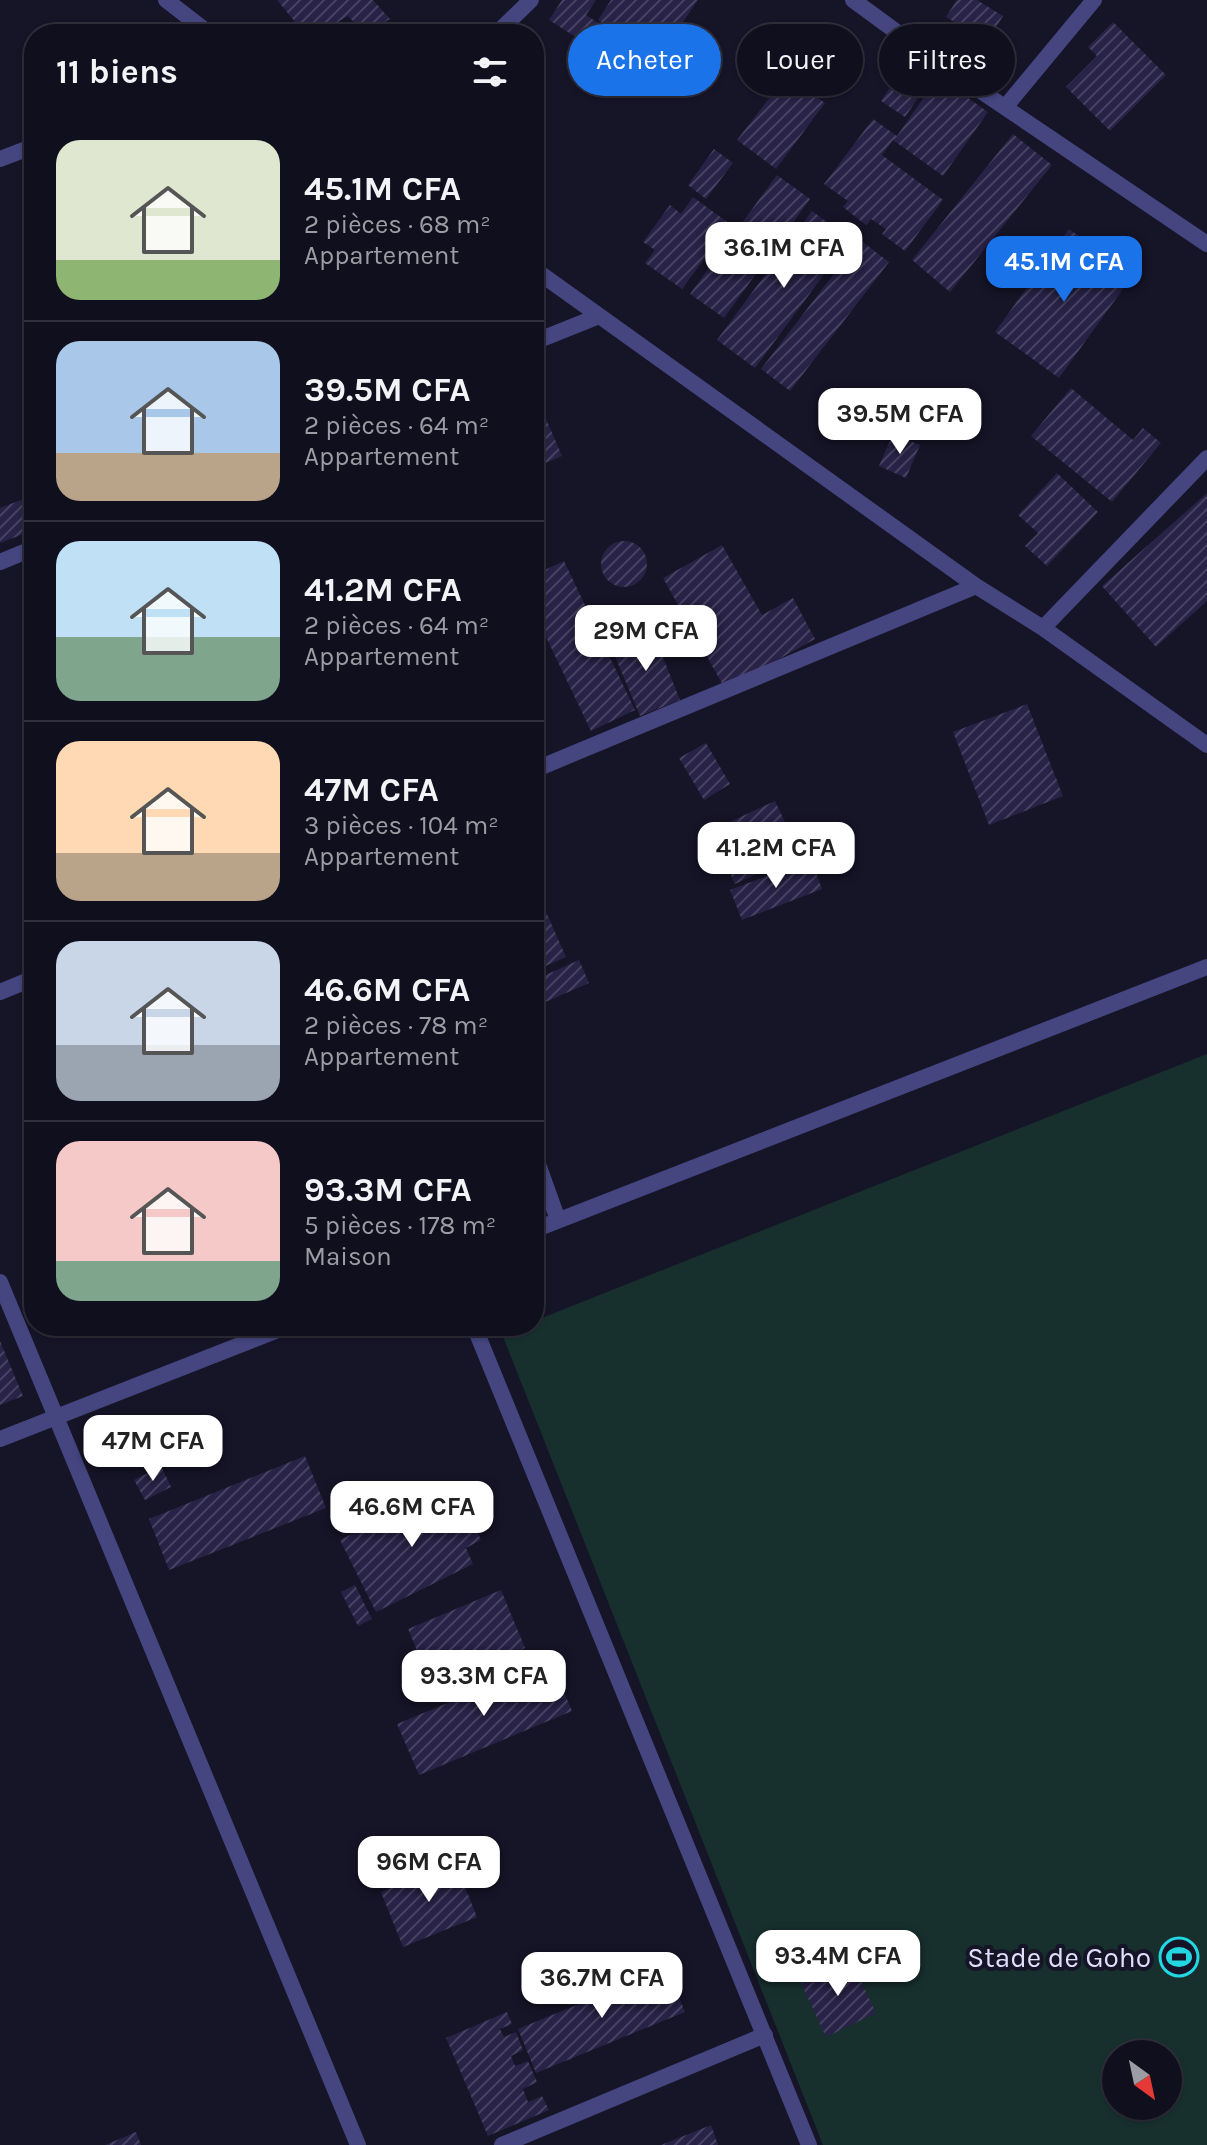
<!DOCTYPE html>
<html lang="fr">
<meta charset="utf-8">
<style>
:root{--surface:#100f1d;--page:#191826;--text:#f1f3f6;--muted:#9c9ca4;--line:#302f3b;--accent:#1a73e8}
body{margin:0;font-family:Karla,sans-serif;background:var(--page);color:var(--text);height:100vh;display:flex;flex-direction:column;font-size:30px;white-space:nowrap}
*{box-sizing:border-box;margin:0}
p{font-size:26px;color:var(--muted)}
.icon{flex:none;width:44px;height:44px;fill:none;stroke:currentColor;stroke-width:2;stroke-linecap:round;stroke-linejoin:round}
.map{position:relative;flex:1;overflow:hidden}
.side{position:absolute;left:24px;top:24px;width:520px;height:1312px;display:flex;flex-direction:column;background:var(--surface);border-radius:32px;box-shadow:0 2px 6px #0004,0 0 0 2px var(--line)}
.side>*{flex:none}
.banner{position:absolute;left:568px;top:24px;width:518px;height:72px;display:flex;gap:16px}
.needle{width:52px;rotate:147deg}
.controls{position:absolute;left:1102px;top:2040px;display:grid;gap:16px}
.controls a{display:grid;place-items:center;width:80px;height:80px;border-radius:50%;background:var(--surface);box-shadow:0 2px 6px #0004,0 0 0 2px var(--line);font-size:40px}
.price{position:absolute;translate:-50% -68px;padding:0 18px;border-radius:16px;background:#fff;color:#222;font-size:26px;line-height:52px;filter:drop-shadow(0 2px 4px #0008)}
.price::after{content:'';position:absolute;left:50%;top:48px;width:24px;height:18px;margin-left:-12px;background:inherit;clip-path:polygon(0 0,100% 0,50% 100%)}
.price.selected{background:var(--accent);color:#fff}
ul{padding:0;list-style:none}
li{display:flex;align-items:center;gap:24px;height:200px;padding:0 32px}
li+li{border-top:2px solid var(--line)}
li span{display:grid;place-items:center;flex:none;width:224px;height:160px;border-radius:24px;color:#555}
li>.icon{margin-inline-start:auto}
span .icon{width:96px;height:96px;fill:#fffc;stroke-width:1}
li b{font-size:34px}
h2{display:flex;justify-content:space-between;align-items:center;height:96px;padding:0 32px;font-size:34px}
.tag{padding:0 28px;border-radius:36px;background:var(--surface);box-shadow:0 2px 6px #0004,0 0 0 2px var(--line);font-size:28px;line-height:72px}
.tag.selected{background:var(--accent);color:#fff}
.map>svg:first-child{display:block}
.grass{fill:#17302e;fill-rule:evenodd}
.building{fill:url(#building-hatch)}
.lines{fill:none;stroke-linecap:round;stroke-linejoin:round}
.street{stroke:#454580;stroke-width:16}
.labels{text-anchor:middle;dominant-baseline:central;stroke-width:8;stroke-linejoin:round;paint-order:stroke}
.poi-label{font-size:28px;fill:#e0defb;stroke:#161427;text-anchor:end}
</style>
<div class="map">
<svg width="1207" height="2145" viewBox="0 0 1207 2145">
<defs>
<pattern id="building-hatch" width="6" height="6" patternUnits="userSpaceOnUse" patternTransform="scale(2)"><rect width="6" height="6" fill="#282246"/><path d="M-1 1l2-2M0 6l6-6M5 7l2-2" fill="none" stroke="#474262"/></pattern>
</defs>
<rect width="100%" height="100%" fill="#161427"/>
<!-- grass -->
<path class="grass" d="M1207 1054V2145H823L502 1334 522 1326H534V1321ZM1116 2054H1168V2106H1116Z"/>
<!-- building -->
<path class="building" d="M277 0H373L390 19 365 34 348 16 317 34H305Z
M562 0H596L586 15 617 36 604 55 549 20Z
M611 0H698L657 60 598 20Z
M957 0H977L1003 16 987 42 946 17Z
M1113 22 1166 75 1110 131 1066 87 1097 56 1088 47Z
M908 60 933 76 905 117 881 101Z
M787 75 825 103 776 169 737 140Z
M938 77 988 112 943 176 893 140 882 155 943 200 905 251 882 234 886 229 871 219 866 225 843 207 848 201 824 184 873 119 897 136Z
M1013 134 1052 165 950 292 912 260Z
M714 149 733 163 706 199 688 185Z
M777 175 810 199 724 318 690 294Z
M693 197 730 224 682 289 645 263 655 250 643 242 670 205 681 214Z
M812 211 850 239 755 368 717 340Z
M1069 229 1133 275 1059 378 995 332Z
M860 240 889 262 790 391 761 369Z
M1071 388 1133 440 1143 428 1161 443 1112 502 1031 436Z
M534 391 562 456 534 468Z
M893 434 920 445 906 478 879 466Z
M1057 473 1098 512 1047 566 1025 546 1038 533 1018 515Z
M1207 493V601L1156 647 1102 586Z
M34 495V530L0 543V508Z
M601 564a23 23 0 1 1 46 0a23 23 0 1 1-46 0Z
M722 545 762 615 793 598 815 639 725 689 663 578Z
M564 561 635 710 591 731 534 612V575Z
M652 630 680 700 640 716 611 647Z
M1027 704 1063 796 989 825 953 732Z
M706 743 730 784 704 800 679 758Z
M775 801 800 854 735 884 710 831Z
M811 859 822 889 742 920 730 890Z
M534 885 566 957 534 971Z
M579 960 589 983 534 1007V980Z
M0 1341 23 1396 0 1405Z
M305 1456 326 1508 169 1570 149 1519Z
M161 1466 171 1487 145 1500 134 1480Z
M437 1491 444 1505 460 1496 481 1540 466 1548 473 1564 376 1612 340 1540Z
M355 1585 372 1619 358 1626 341 1592Z
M501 1590 525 1648 432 1687 408 1629Z
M550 1660 572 1711 419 1775 397 1724Z
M455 1862 477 1917 403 1947 381 1892Z
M851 1960 876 2013 826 2037 801 1983Z
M667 1968 685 2012 536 2073 518 2029Z
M507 2012 512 2024 500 2029 504 2037 516 2032 523 2050 511 2056 515 2066 528 2061 537 2082 523 2089 528 2102 542 2096 549 2110 488 2136 446 2038Z
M711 2125 718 2145H661Z
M136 2132 141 2145H105Z"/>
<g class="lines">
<!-- street -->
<path class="street" d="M166 0 210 34
M853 0 935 60 1207 244
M496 34 531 0
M1006 106 1094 0
M0 159 34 146
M534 269 976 586 1043 628 1207 745
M534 342 599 316
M0 562 34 548
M1043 628 1207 458
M534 770 976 586
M0 992 34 978
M534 1153 558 1220
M534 1230 1207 967
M0 1282 358 2145
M474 1326 809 2145
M0 1439 288 1326
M502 2145 765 2035"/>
</g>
<!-- icons -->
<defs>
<g id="stadium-ring" transform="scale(2)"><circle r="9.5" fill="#161427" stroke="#23d7e2" stroke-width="1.5"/><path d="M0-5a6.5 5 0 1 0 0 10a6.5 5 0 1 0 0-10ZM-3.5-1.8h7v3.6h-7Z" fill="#23d7e2"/></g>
</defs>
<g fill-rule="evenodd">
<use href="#stadium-ring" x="1179" y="1957"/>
</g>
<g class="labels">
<!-- poi labels -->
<g class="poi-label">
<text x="1151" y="1957">Stade de Goho</text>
</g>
</g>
</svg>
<div class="controls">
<a><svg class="needle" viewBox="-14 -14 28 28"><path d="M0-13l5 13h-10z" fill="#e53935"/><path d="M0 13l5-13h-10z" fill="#9c9ca4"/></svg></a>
</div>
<b class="price" style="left:784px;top:290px">36.1M CFA</b>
<b class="price selected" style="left:1064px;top:304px">45.1M CFA</b>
<b class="price" style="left:900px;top:456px">39.5M CFA</b>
<b class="price" style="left:646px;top:673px">29M CFA</b>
<b class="price" style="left:776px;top:890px">41.2M CFA</b>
<b class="price" style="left:153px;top:1483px">47M CFA</b>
<b class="price" style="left:412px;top:1549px">46.6M CFA</b>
<b class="price" style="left:484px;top:1718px">93.3M CFA</b>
<b class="price" style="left:429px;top:1904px">96M CFA</b>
<b class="price" style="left:838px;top:1998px">93.4M CFA</b>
<b class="price" style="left:602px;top:2020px">36.7M CFA</b>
<div class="banner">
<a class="tag selected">Acheter</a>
<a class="tag">Louer</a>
<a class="tag">Filtres</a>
</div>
<section class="side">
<h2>11 biens<svg class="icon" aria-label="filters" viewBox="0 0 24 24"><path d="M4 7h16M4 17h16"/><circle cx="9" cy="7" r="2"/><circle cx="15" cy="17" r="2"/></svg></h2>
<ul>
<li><span style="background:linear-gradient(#dfe7d0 75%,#8fb573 0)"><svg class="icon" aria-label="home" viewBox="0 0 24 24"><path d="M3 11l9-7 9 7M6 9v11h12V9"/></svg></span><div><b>45.1M CFA</b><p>2 pièces · 68 m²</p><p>Appartement</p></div></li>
<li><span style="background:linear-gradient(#a9c7e8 70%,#b9a48a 0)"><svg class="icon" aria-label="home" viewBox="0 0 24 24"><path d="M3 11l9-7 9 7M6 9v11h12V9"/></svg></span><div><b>39.5M CFA</b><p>2 pièces · 64 m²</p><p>Appartement</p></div></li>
<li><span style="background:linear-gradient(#bfe0f5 60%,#7fa58c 0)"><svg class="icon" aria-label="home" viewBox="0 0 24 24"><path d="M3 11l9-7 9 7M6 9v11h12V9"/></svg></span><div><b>41.2M CFA</b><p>2 pièces · 64 m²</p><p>Appartement</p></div></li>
<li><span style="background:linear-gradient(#ffd9b3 70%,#b9a48a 0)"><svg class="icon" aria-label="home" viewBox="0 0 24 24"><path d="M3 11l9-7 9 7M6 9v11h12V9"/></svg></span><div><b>47M CFA</b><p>3 pièces · 104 m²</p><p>Appartement</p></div></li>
<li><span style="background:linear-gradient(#c9d6e8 65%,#9aa5b1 0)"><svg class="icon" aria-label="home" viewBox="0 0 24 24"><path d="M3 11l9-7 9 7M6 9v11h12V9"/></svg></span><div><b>46.6M CFA</b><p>2 pièces · 78 m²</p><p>Appartement</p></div></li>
<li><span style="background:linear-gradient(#f6c9c9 75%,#7fa58c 0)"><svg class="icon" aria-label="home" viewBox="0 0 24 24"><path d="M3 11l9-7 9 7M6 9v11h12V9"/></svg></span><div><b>93.3M CFA</b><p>5 pièces · 178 m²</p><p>Maison</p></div></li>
</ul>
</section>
</div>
